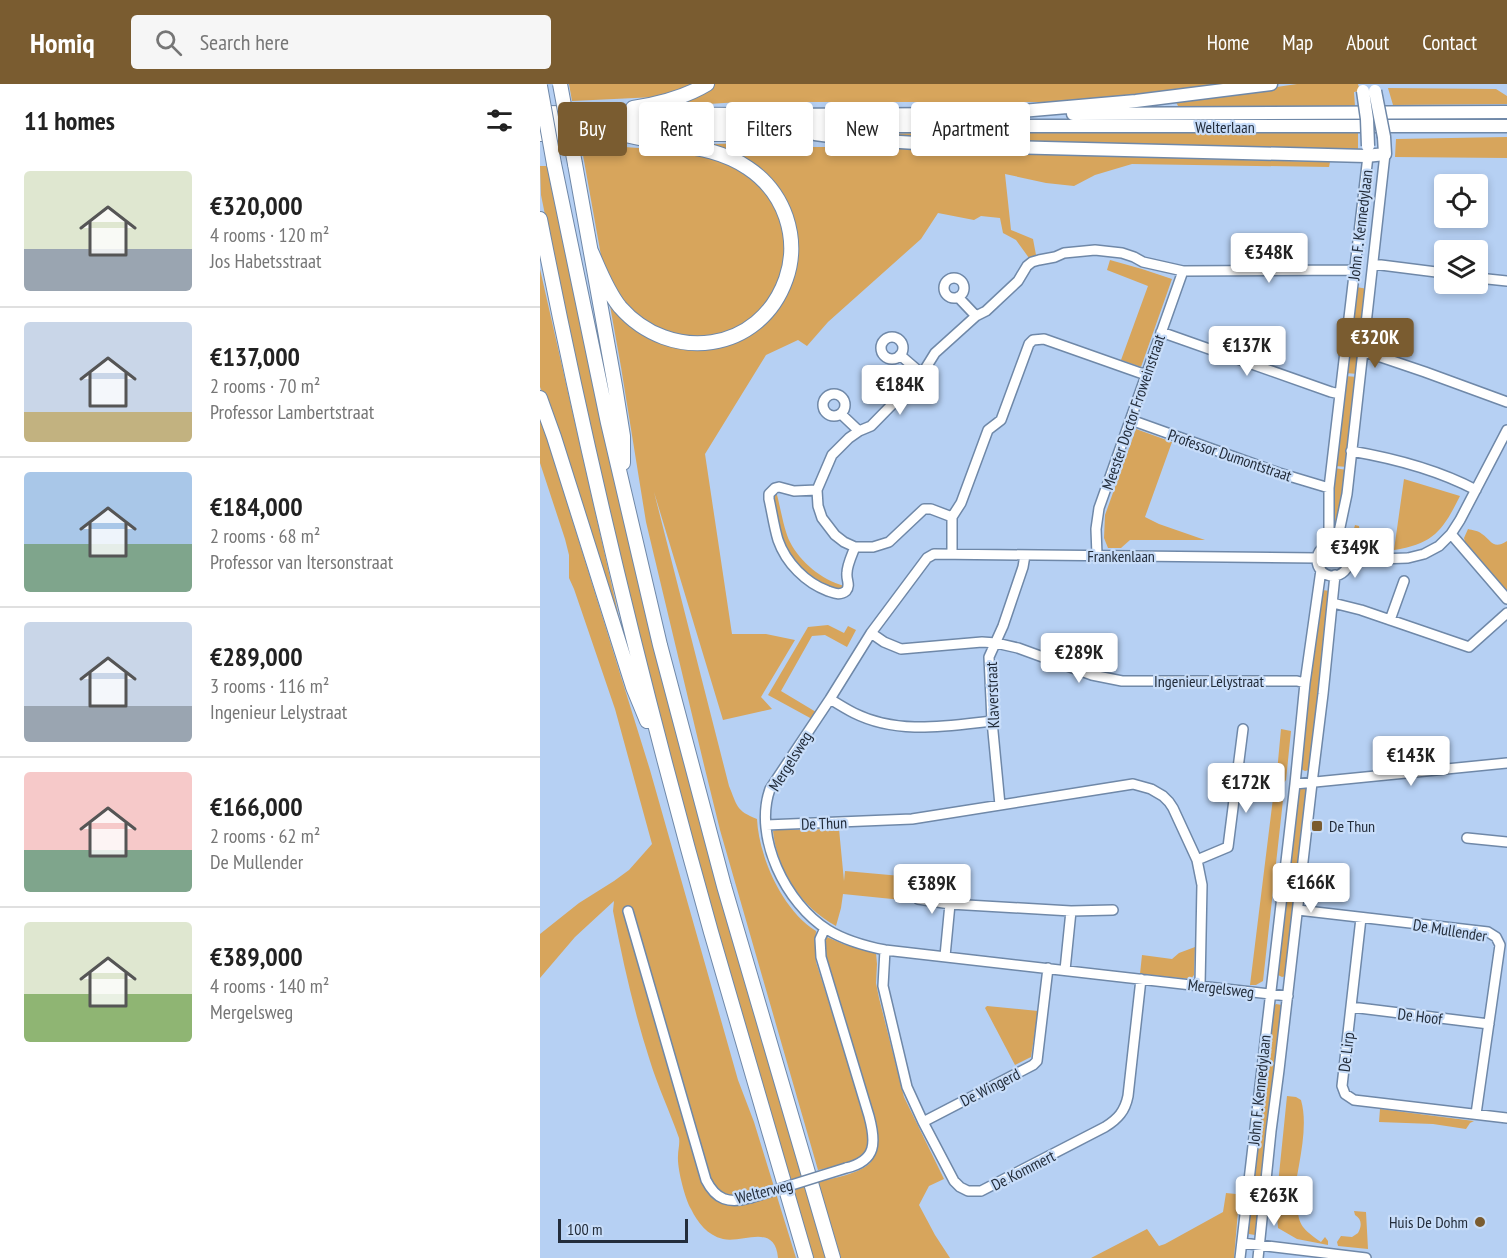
<!DOCTYPE html>
<meta charset="utf-8">
<style>
:root{--surface:#fff;--page:#f6f6f6;--text:#222;--muted:#767676;--line:#e0e0e0;--accent:#7a5c30}
body{margin:0;font-family:"PT Sans Narrow",sans-serif;background:var(--page);color:var(--text);height:100vh;display:flex;flex-direction:column;font-size:22px;white-space:nowrap}
*{box-sizing:border-box;margin:0}
p{font-size:20px;color:var(--muted)}
.icon{flex:none;width:33px;height:33px;fill:none;stroke:currentColor;stroke-width:2;stroke-linecap:round;stroke-linejoin:round}
.map{position:relative;flex:1;overflow:hidden}
.sheet{display:flex;flex-direction:column;background:var(--surface);width:540px}
.sheet>*{flex:none}
.top-card{position:absolute;left:18px;top:18px;width:570px;height:54px;display:flex;gap:12px}
.controls{position:absolute;left:894px;top:90px;display:grid;gap:12px}
.controls a{display:grid;place-items:center;width:54px;height:54px;border-radius:6px;background:var(--surface);box-shadow:0 3px 9px #0003;font-size:30px}
.scale{position:absolute;left:18px;bottom:15px;width:130px;box-sizing:border-box;padding-left:6px;border:3px solid #232d3b;border-top:0;font-size:16px;line-height:21px;white-space:nowrap;color:#232d3b;-webkit-text-stroke:4px #c8ddf9;paint-order:stroke}
.price{position:absolute;translate:-50% -51px;padding:0 14px;border-radius:6px;background:#fff;color:#222;font-size:20px;line-height:39px;filter:drop-shadow(0 2px 3px #0008)}
.price::after{content:'';position:absolute;left:50%;top:36px;width:18px;height:14px;margin-left:-9px;background:inherit;clip-path:polygon(0 0,100% 0,50% 100%)}
.price.active{background:var(--accent);color:#fff}
ul{padding:0;list-style:none}
li{display:flex;align-items:center;gap:18px;height:150px;padding:0 24px}
li+li{border-top:2px solid var(--line)}
li span{display:grid;place-items:center;flex:none;width:168px;height:120px;border-radius:6px;color:#555}
li>.icon{margin-inline-start:auto}
span .icon{width:72px;height:72px;fill:#fffc;stroke-width:1}
li b{font-size:26px}
h2{display:flex;justify-content:space-between;align-items:center;height:72px;padding:0 24px;font-size:26px}
.pill{padding:0 21px;border-radius:6px;background:var(--surface);box-shadow:0 3px 9px #0003;font-size:21px;line-height:54px}
.pill.active{background:var(--accent);color:#fff}
header{display:flex;align-items:center;gap:36px;box-sizing:border-box;height:84px;padding:0 30px;background:var(--accent);color:#fff}
header strong{font-size:28px}
nav{display:flex;gap:33px;margin-inline-start:auto;font-size:21px}
.search{width:420px;height:54px;background:var(--page);display:flex;align-items:center;gap:15px;box-sizing:border-box;padding:0 21px;border-radius:6px;color:var(--muted);font-size:22px}
main{display:flex;flex:1;min-height:0}
.map>svg:first-child{display:block}
.green{fill:#d7a55c}
.lines{fill:none;stroke-linecap:round;stroke-linejoin:round}
.minor-casing{stroke:#6f88a8;stroke-width:12}
.major-casing{stroke:#6f88a8;stroke-width:15}
.highway-casing{stroke:#6f88a8;stroke-width:16}
.minor{stroke:#fff;stroke-width:9}
.major{stroke:#fff;stroke-width:12}
.highway{stroke:#fff;stroke-width:14}
.minor-bridge-casing{stroke:#6f88a8;stroke-width:12;stroke-linecap:butt}
.major-bridge-casing{stroke:#6f88a8;stroke-width:15;stroke-linecap:butt}
.highway-bridge-casing{stroke:#6f88a8;stroke-width:16;stroke-linecap:butt}
.minor-bridge{stroke:#fff;stroke-width:9}
.major-bridge{stroke:#fff;stroke-width:12}
.highway-bridge{stroke:#fff;stroke-width:14}
.poi-dot{fill:#7a5c30;stroke:#c8ddf9;stroke-width:2}
.labels{text-anchor:middle;dominant-baseline:central;stroke-width:4.5;stroke-linejoin:round;paint-order:stroke}
.street-label{font-size:16px;fill:#232d3b;stroke:#c8ddf9}
.poi-label{font-size:16px;fill:#232d3b;stroke:#c8ddf9;text-anchor:start}
</style>
<header>
<strong>Homiq</strong>
<div class="search"><svg class="icon" aria-label="search" viewBox="0 0 24 24"><circle cx="10" cy="10" r="6"/><path d="M15 15l6 6"/></svg>Search here</div>
<nav><a>Home</a><a>Map</a><a>About</a><a>Contact</a></nav>
</header>
<main>
<section class="sheet">
<h2>11 homes<svg class="icon" aria-label="filters" viewBox="0 0 24 24"><path d="M4 7h16M4 17h16"/><circle cx="9" cy="7" r="2"/><circle cx="15" cy="17" r="2"/></svg></h2>
<ul>
<li><span style="background:linear-gradient(#dfe7d0 65%,#9aa5b1 0)"><svg class="icon" aria-label="home" viewBox="0 0 24 24"><path d="M3 11l9-7 9 7M6 9v11h12V9"/></svg></span><div><b>€320,000</b><p>4 rooms · 120 m²</p><p>Jos Habetsstraat</p></div></li>
<li><span style="background:linear-gradient(#c9d6e8 75%,#c2b280 0)"><svg class="icon" aria-label="home" viewBox="0 0 24 24"><path d="M3 11l9-7 9 7M6 9v11h12V9"/></svg></span><div><b>€137,000</b><p>2 rooms · 70 m²</p><p>Professor Lambertstraat</p></div></li>
<li><span style="background:linear-gradient(#a9c7e8 60%,#7fa58c 0)"><svg class="icon" aria-label="home" viewBox="0 0 24 24"><path d="M3 11l9-7 9 7M6 9v11h12V9"/></svg></span><div><b>€184,000</b><p>2 rooms · 68 m²</p><p>Professor van Itersonstraat</p></div></li>
<li><span style="background:linear-gradient(#c9d6e8 70%,#9aa5b1 0)"><svg class="icon" aria-label="home" viewBox="0 0 24 24"><path d="M3 11l9-7 9 7M6 9v11h12V9"/></svg></span><div><b>€289,000</b><p>3 rooms · 116 m²</p><p>Ingenieur Lelystraat</p></div></li>
<li><span style="background:linear-gradient(#f6c9c9 65%,#7fa58c 0)"><svg class="icon" aria-label="home" viewBox="0 0 24 24"><path d="M3 11l9-7 9 7M6 9v11h12V9"/></svg></span><div><b>€166,000</b><p>2 rooms · 62 m²</p><p>De Mullender</p></div></li>
<li><span style="background:linear-gradient(#dfe7d0 60%,#8fb573 0)"><svg class="icon" aria-label="home" viewBox="0 0 24 24"><path d="M3 11l9-7 9 7M6 9v11h12V9"/></svg></span><div><b>€389,000</b><p>4 rooms · 140 m²</p><p>Mergelsweg</p></div></li>
</ul>
</section>
<div class="map">
<svg width="967" height="1174" viewBox="0 0 967 1174">
<rect width="100%" height="100%" fill="#b6d0f3"/>
<!-- green -->
<path class="green" d="M29 0H151L133 8 116 13 32 17Z
M173 0H682L559 18H199L124 23Z
M757 0H818L820 7 814 8 815 22H638L636 18Z
M848 4 956 5 967 12V20L853 21Z
M818 47V67L589 62 343 53V50L416 48Z
M967 53V74L855 73 856 55Z
M228 59 227 63H362L659 75 790 78 789 83 592 80 555 91 534 102 506 99 465 90 471 146 493 155 496 171 489 174 476 156 463 149 460 134 441 132 434 136 398 129 381 155 288 238 267 262 258 256 226 271 165 370 192 550H226L255 556 221 613 232 625 183 636 114 408 189 702C197 721 196 727 217 735 219 773 242 826 276 847L275 865 276 878 328 1041C328 1049 330 1057 327 1065 322 1080 292 1083 278 1086L180 746 164 681 106 438 81 283 41 60 127 66 157 72 169 60Z
M0 82H9L43 252 288 1174H272L159 791 51 357 1 111Z
M570 176 602 185 632 195 601 283 581 276 608 202 567 186Z
M0 185 79 533 84 560 7 320 0 303Z
M816 203 828 205 818 290 805 289Z
M804 292 818 293 807 383 795 382Z
M0 332 110 686 198 996 214 1038 256 1174H238C235 1138 202 1160 183 1155 167 1151 158 1139 151 1125 145 1115 137 1084 138 1072 138 1066 140 1060 139 1054 130 1028 118 1003 110 977 94 928 83 878 73 827L74 817 35 853 0 894V850L39 819 74 797 89 786 112 760 75 625 34 505 29 494V471L25 455 0 379Z
M596 345 632 358 605 433 619 440 665 456H590L581 464H568L564 454 565 431Z
M794 384 807 386 805 404 796 444H792Z
M864 395 920 412C903 446 894 460 854 466Z
M236 407C240 421 244 447 250 458 261 479 281 495 304 502L300 506 297 507C287 502 275 499 267 492 243 472 239 441 232 412Z
M815 441 819 442 820 449 823 453 835 455 840 466 817 465 813 462 812 452Z
M928 445C932 446 939 447 942 450 952 457 953 466 967 457V507L925 458 924 454Z
M781 506 792 507 771 682 769 686 765 687 761 685 760 682Z
M288 541 304 549 308 542 316 546 307 563 285 551 272 552 241 607 276 628 272 635 228 611 268 543Z
M741 645 751 647 746 696 743 700 736 699Z
M761 703 767 704 768 707 746 892 742 893 738 891 737 888 758 706Z
M734 706 744 707 723 897 716 901H710Z
M299 745 304 797 305 787 361 792 362 816 303 810 301 824 296 842C261 823 237 786 233 747L236 746Z
M287 853 303 860 336 869 337 880 336 899 339 914 364 1013 404 1095 389 1102 379 1121 395 1151 410 1174H301L278 1098C293 1094 319 1090 330 1079 335 1073 336 1067 337 1060L281 870 284 859Z
M655 863 654 891 651 895 600 890 602 871 632 875 639 869Z
M736 920 742 921 743 924 717 1148 715 1151 709 1150 707 1147 733 923Z
M447 922 498 927 491 973 475 981 445 924Z
M747 1012 756 1013 761 1016C770 1047 755 1090 753 1122H758C757 1142 766 1147 781 1158L785 1153 788 1157V1161L757 1155 738 1144 736 1120Z
M840 1025 934 1037 930 1039 926 1045 893 1040 839 1038Z
M686 1109 696 1110 699 1115 694 1174H551L607 1145 619 1162 625 1160 683 1128Z
M814 1127 826 1128 828 1165 798 1162 797 1158 801 1152 812 1153 818 1149C822 1142 822 1135 815 1131Z"/>
<g class="lines">
<!-- minor casing -->
<g class="minor-casing">
<path id="minor" d="M833 180 904 189
M404 204a10 10 0 1 1 20 0a10 10 0 1 1-20 0Z
M938 194 967 197
M418 213 436 232
M621 248 791 308 800 310
M341 264a11 11 0 1 1 22 0a11 11 0 1 1-22 0Z
M823 267 885 288 967 318
M360 271 382 290
M283 321a11 11 0 1 1 22 0a11 11 0 1 1-22 0Z
M301 330 319 347
M591 336 739 389 789 404
M811 367C852 374 900 387 936 406
M277 406 254 407 239 403 235 404 229 410V415C232 428 234 443 238 456 246 479 266 499 288 507 294 509 300 512 306 507 311 501 306 496 307 489 307 481 312 471 315 463
M412 433 391 425H384L349 458 333 463H315L304 458 295 451 282 434 278 422 277 406 292 371 309 354 319 347 331 342 382 290 395 269 436 232 446 227 478 197 487 182 492 178 499 176 515 173 524 169 555 166 582 169 594 173 603 178 643 187 815 186
M911 450 967 515
M777 476a16 16 0 1 1 32 0a16 16 0 1 1-32 0Z
M788 461 789 447V404L828 72
M799 461V448L807 410 845 70
M412 470V433L421 419 448 346 461 336 489 260 493 256 504 255 606 291
M557 471 556 445 559 424 643 187
M809 476 868 474 884 470 899 462 911 450 920 436 967 346
M793 519 821 526 929 563 967 529
M850 536 864 497
M331 549 344 558 361 565 442 558 456 559 478 564 552 591 582 597H757L765 599
M290 615C298 620 306 625 314 629 358 651 406 642 452 637
M755 700 967 679
M460 721 452 637 449 573 463 542 483 483 485 471
M226 741 372 735 593 700 611 705 623 712 629 718 633 724 657 776 662 801 660 901
M927 754 967 758
M657 776 688 763 703 645
M378 815 410 820 531 827 573 826
M758 826 948 848 956 853 960 861 936 1030
M88 827 166 1096C176 1116 189 1120 210 1114
M821 834 802 1002 805 1010 814 1016 967 1034
M285 844 280 855 281 873 329 1032C336 1058 337 1077 306 1084
M345 866 343 902 367 1003 383 1038 414 1097 420 1103 428 1107H441L565 1043C578 1035 585 1027 588 1012L601 895
M405 872 410 820
M525 886 531 827
M748 912 345 866C325 862 306 857 288 846 246 820 213 753 230 705L290 615 331 549 387 474 394 470 777 474
M811 923 949 940
M383 1038 493 981 497 977 508 884
M702 1159 826 1174
M700 1174 755 700 765 599 781 486
M718 1174 731 1047 739 986 772 699 783 610 795 491"/>
</g>
<!-- major casing -->
<g class="major-casing">
<path id="major" d="M533 30 967 28
M197 31 447 30 596 17 731 0
M0 42H967
M275 50 312 55 424 62 826 72 845 70 844 53"/>
</g>
<!-- highway casing -->
<g class="highway-casing">
<path id="highway" d="M93 24C119 20 144 14 167 0
M0 29 197 31
M0 50H88
M110 50H199
M14 80 68 339 120 561 184 802 293 1174
M35 80 75 302 83 352V379
M0 135C47 375 105 613 171 848 202 957 235 1065 266 1174
M51 167C59 185 67 207 80 223 130 280 220 269 246 195 253 175 253 154 246 133 239 113 226 96 208 84 182 66 151 63 121 58 107 56 94 53 81 50
M0 314 14 353 93 603 107 637"/>
</g>
<!-- minor -->
<use href="#minor" class="minor"/>
<!-- major -->
<use href="#major" class="major"/>
<!-- highway -->
<use href="#highway" class="highway"/>
<!-- minor-bridge casing -->
<g class="minor-bridge-casing">
<path id="minor-bridge" d="M210 1114 306 1084"/>
</g>
<!-- major-bridge casing -->
<g class="major-bridge-casing">
<path id="major-bridge" d="M823 7 827 35 828 62
M835 7 844 53"/>
</g>
<!-- highway-bridge casing -->
<g class="highway-bridge-casing">
<path id="highway-bridge" d="M20 0 35 80
M0 2 14 80"/>
</g>
<!-- minor-bridge -->
<use href="#minor-bridge" class="minor-bridge"/>
<!-- major-bridge -->
<use href="#major-bridge" class="major-bridge"/>
<!-- highway-bridge -->
<use href="#highway-bridge" class="highway-bridge"/>
</g>
<!-- markers -->
<g class="poi-dot">
<rect x="771" y="736" width="12" height="12" rx="3"/>
<circle cx="940" cy="1138" r="6"/>
</g>
<g class="labels">
<!-- street labels -->
<g class="street-label">
<text x="685" y="43">Welterlaan</text>
<text transform="translate(820 141) rotate(-83)">John F. Kennedylaan</text>
<text transform="translate(593 328) rotate(-71)">Meester Doctor Froweinstraat</text>
<text transform="translate(690 371) rotate(19)">Professor Dumontstraat</text>
<text x="581" y="472">Frankenlaan</text>
<text x="669" y="597">Ingenieur Lelystraat</text>
<text transform="translate(452 611) rotate(-92)">Klaverstraat</text>
<text transform="translate(250 677) rotate(-58)">Mergelsweg</text>
<text transform="translate(284 739) rotate(-2)">De Thun</text>
<text transform="translate(910 846) rotate(9)">De Mullender</text>
<text transform="translate(681 904) rotate(7)">Mergelsweg</text>
<text transform="translate(880 932) rotate(7)">De Hoof</text>
<text transform="translate(806 968) rotate(-83)">De Lirp</text>
<text transform="translate(450 1003) rotate(-27)">De Wingerd</text>
<text transform="translate(719 1006) rotate(-84)">John F. Kennedylaan</text>
<text transform="translate(483 1086) rotate(-27)">De Kommert</text>
<text transform="translate(224 1107) rotate(-14)">Welterweg</text>
</g>
<!-- poi labels -->
<g class="poi-label">
<text x="789" y="742">De Thun</text>
<text x="928" y="1138" text-anchor="end">Huis De Dohm</text>
</g>
</g>
</svg>
<div class="controls">
<a><svg class="icon" aria-label="locate" viewBox="0 0 24 24"><circle cx="12" cy="12" r="6"/><path d="M12 2v4M12 18v4M2 12h4M18 12h4"/></svg></a>
<a><svg class="icon" aria-label="layers" viewBox="0 0 24 24"><path d="M12 4l9 5-9 5-9-5zM3 14l9 5 9-5"/></svg></a>
</div>
<div class="scale">100 m</div>
<b class="price" style="left:729px;top:200px">€348K</b>
<b class="price active" style="left:835px;top:285px">€320K</b>
<b class="price" style="left:707px;top:293px">€137K</b>
<b class="price" style="left:360px;top:332px">€184K</b>
<b class="price" style="left:815px;top:495px">€349K</b>
<b class="price" style="left:539px;top:600px">€289K</b>
<b class="price" style="left:871px;top:703px">€143K</b>
<b class="price" style="left:706px;top:730px">€172K</b>
<b class="price" style="left:771px;top:830px">€166K</b>
<b class="price" style="left:392px;top:831px">€389K</b>
<b class="price" style="left:734px;top:1143px">€263K</b>
<div class="top-card">
<a class="pill active">Buy</a>
<a class="pill">Rent</a>
<a class="pill">Filters</a>
<a class="pill">New</a>
<a class="pill">Apartment</a>
</div>
</div>
</main>
